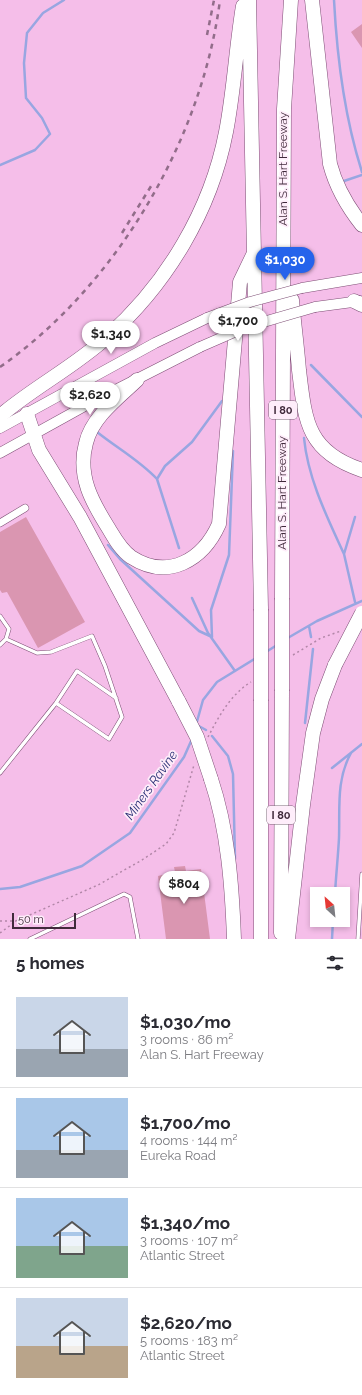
<!DOCTYPE html>
<meta charset="utf-8">
<style>
:root{--surface:#fff;--page:#f7f7f7;--text:#2b2b33;--muted:#7c7c81;--line:#e1e1e2;--accent:#2563eb}
body{margin:0;font-family:Raleway,sans-serif;background:var(--page);color:var(--text);height:100vh;display:flex;flex-direction:column;font-size:15px;white-space:nowrap}
*{box-sizing:border-box;margin:0}
p{font-size:13px;color:var(--muted)}
.icon{flex:none;width:22px;height:22px;fill:none;stroke:currentColor;stroke-width:2;stroke-linecap:round;stroke-linejoin:round}
.map{position:relative;height:939px;overflow:hidden}
.drawer{display:flex;flex-direction:column;background:var(--surface);flex:1}
.drawer>*{flex:none}
.needle{width:26px;rotate:333deg}
.controls{position:absolute;left:310px;top:887px;display:grid;gap:8px}
.controls a{display:grid;place-items:center;width:40px;height:40px;border-radius:0px;background:var(--surface);box-shadow:0 2px 6px #0003;font-size:20px}
.scale{position:absolute;left:12px;bottom:10px;width:64px;box-sizing:border-box;padding-left:4px;border:2px solid #402a3b;border-top:0;font-size:11px;line-height:14px;white-space:nowrap;color:#402a3b;-webkit-text-stroke:3px #feedfa;paint-order:stroke}
.price{position:absolute;translate:-50% -34px;padding:0 9px;border-radius:14px;background:#fff;color:#222;font-size:13px;line-height:26px;filter:drop-shadow(0 1px 2px #0008)}
.price::after{content:'';position:absolute;left:50%;top:24px;width:12px;height:9px;margin-left:-6px;background:inherit;clip-path:polygon(0 0,100% 0,50% 100%)}
.price.active{background:var(--accent);color:#fff}
ul{padding:0;list-style:none}
li{display:flex;align-items:center;gap:12px;height:100px;padding:0 16px}
li+li{border-top:1px solid var(--line)}
li span{display:grid;place-items:center;flex:none;width:112px;height:80px;border-radius:0px;color:#555}
li>.icon{margin-inline-start:auto}
span .icon{width:48px;height:48px;fill:#fffc;stroke-width:1}
li b{font-size:17px}
h2{display:flex;justify-content:space-between;align-items:center;height:48px;padding:0 16px;font-size:17px}
.map>svg:first-child{display:block}
.lines{fill:none;stroke-linecap:round;stroke-linejoin:round}
.stream{stroke:#98a6e1;stroke-width:2.5}
.building{fill:#da96b1}
.service-casing{stroke:#7e4e75;stroke-width:4.5}
.minor-casing{stroke:#7e4e75;stroke-width:8}
.secondary-casing{stroke:#7e4e75;stroke-width:11}
.motorway-casing{stroke:#7e4e75;stroke-width:15}
.path{stroke:#b287a8;stroke-width:1.5;stroke-dasharray:2 3;stroke-linecap:butt}
.service{stroke:#fff;stroke-width:3.5}
.minor{stroke:#fff;stroke-width:7}
.secondary{stroke:#fff;stroke-width:10}
.motorway{stroke:#fff;stroke-width:14}
.rail{stroke:#926d8a;stroke-width:2.5;stroke-dasharray:5 5;stroke-linecap:butt}
.secondary-bridge-casing{stroke:#7e4e75;stroke-width:11;stroke-linecap:butt}
.motorway-bridge-casing{stroke:#7e4e75;stroke-width:15;stroke-linecap:butt}
.secondary-bridge{stroke:#fff;stroke-width:10}
.motorway-bridge{stroke:#fff;stroke-width:14}
.labels{text-anchor:middle;dominant-baseline:central;stroke-width:3.5;stroke-linejoin:round;paint-order:stroke}
.shield{fill:#feedfa;stroke:#796474;stroke-width:1}
.shield-label{font-size:11px;font-weight:bold;fill:#402a3b}
.street-label{font-size:12px;fill:#402a3b;stroke:#feedfa}
.water-label{font-size:13px;font-style:italic;fill:#2a3176;stroke:#feedfa}
</style>
<div class="map">
<svg width="362" height="939" viewBox="0 0 362 939">
<rect width="100%" height="100%" fill="#f5bee9"/>
<g class="lines">
<!-- stream -->
<path class="stream" d="M334 0C337 58 344 116 362 172
M0 165 35 150 50 134 42 118 26 98 24 63 27 33 43 13 64 0
M344 181 362 175
M311 365 362 417
M97 432C117 448 139 460 157 479
M304 438C308 479 327 517 344 554
M355 517 344 554 355 602
M108 545 120 559 199 631 212 637 211 610 229 555 233 451
M179 548 157 479 165 466 192 442 222 401
M192 598 208 633 235 671
M309 626 311 637
M286 639 317 621 362 601
M266 652 277 645
M305 723 313 649
M196 725 203 700 217 682 256 658
M197 725 206 730
M212 736 228 756 233 774 235 859
M332 768 362 744
M0 889 20 887 82 866 130 833 184 757 192 739
M335 894C336 875 338 857 339 838 340 808 336 780 351 753
M332 939 333 920"/>
</g>
<!-- building -->
<path class="building" d="M362 24V48L351 32Z
M26 517 85 622 38 648 7 592 2 593 0 590V532Z
M185 866 186 871 201 869 210 939H166L158 876 175 872 174 867Z"/>
<g class="lines">
<!-- service casing -->
<g class="service-casing">
<path id="service" d="M0 616 9 629 6 639 0 645
M6 639 37 653 51 652 92 636 105 666 122 717 109 739 56 703 77 671 116 698
M0 773 56 703
M30 939 124 894 130 897 138 939
M358 939 362 874"/>
</g>
<!-- minor casing -->
<g class="minor-casing">
<path id="minor" d="M0 523 25 508"/>
</g>
<!-- secondary casing -->
<g class="secondary-casing">
<path id="secondary" d="M302 288 362 278
M315 307 360 301
M0 428 155 343 207 318
M0 453 92 402 200 347"/>
</g>
<!-- motorway casing -->
<g class="motorway-casing">
<path id="motorway" d="M249 0 261 609
M312 0 330 164C336 187 347 206 362 225
M292 300C294 323 297 346 299 370 305 421 307 452 362 470
M354 301 362 305
M137 380C118 398 92 417 86 443 77 476 92 502 109 529 115 539 121 550 131 557 168 581 203 560 219 524L240 282 254 253
M27 414 39 450 80 517 179 702
M0 416C34 387 74 367 107 337 167 284 211 210 226 132 234 91 236 48 243 6
M282 598 284 109 291 0
M211 779C228 830 232 885 234 939
M281 933 282 691
M261 939V701
M288 939 303 805 313 733 322 699 335 665"/>
</g>
<!-- path -->
<path class="path" d="M293 655 321 638 341 631
M208 737C219 716 231 694 251 682
M0 921H16
M0 933 16 921 98 885 142 860 166 844 174 833 194 765"/>
<!-- service -->
<use href="#service" class="service"/>
<!-- minor -->
<use href="#minor" class="minor"/>
<!-- secondary -->
<use href="#secondary" class="secondary"/>
<!-- motorway -->
<use href="#motorway" class="motorway"/>
<!-- rail -->
<path class="rail" d="M207 35 214 0
M122 233 153 183
M0 367C116 286 202 140 220 0"/>
<!-- secondary-bridge casing -->
<g class="secondary-bridge-casing">
<path id="secondary-bridge" d="M207 318 250 302 302 288
M200 347 246 327 315 307"/>
</g>
<!-- motorway-bridge casing -->
<g class="motorway-bridge-casing">
<path id="motorway-bridge" d="M335 665 362 613
M282 691V598
M261 701V609
M179 702 197 737 211 779"/>
</g>
<!-- secondary-bridge -->
<use href="#secondary-bridge" class="secondary-bridge"/>
<!-- motorway-bridge -->
<use href="#motorway-bridge" class="motorway-bridge"/>
</g>
<g class="labels">
<!-- shield labels -->
<g class="shield">
<rect x="269" y="401" width="28" height="18" rx="3"/>
<rect x="267" y="806" width="28" height="18" rx="3"/>
</g>
<g class="shield-label">
<text x="283" y="410">I 80</text>
<text x="281" y="815">I 80</text>
</g>
<!-- street labels -->
<g class="street-label">
<text transform="translate(283 169) rotate(-90)">Alan S. Hart Freeway</text>
<text transform="translate(282 493) rotate(-90)">Alan S. Hart Freeway</text>
</g>
<!-- water labels -->
<g class="water-label">
<text transform="translate(151 785) rotate(-55)">Miners Ravine</text>
</g>
</g>
</svg>
<div class="controls">
<a><svg class="needle" viewBox="-14 -14 28 28"><path d="M0-13l5 13h-10z" fill="#e53935"/><path d="M0 13l5-13h-10z" fill="#7c7c81"/></svg></a>
</div>
<div class="scale">50 m</div>
<b class="price active" style="left:285px;top:281px">$1,030</b>
<b class="price" style="left:238px;top:342px">$1,700</b>
<b class="price" style="left:111px;top:355px">$1,340</b>
<b class="price" style="left:90px;top:416px">$2,620</b>
<b class="price" style="left:184px;top:905px">$804</b>
</div>
<section class="drawer">
<h2>5 homes<svg class="icon" aria-label="filters" viewBox="0 0 24 24"><path d="M4 7h16M4 17h16"/><circle cx="9" cy="7" r="2"/><circle cx="15" cy="17" r="2"/></svg></h2>
<ul>
<li><span style="background:linear-gradient(#c9d6e8 65%,#9aa5b1 0)"><svg class="icon" aria-label="home" viewBox="0 0 24 24"><path d="M3 11l9-7 9 7M6 9v11h12V9"/></svg></span><div><b>$1,030/mo</b><p>3 rooms · 86 m²</p><p>Alan S. Hart Freeway</p></div></li>
<li><span style="background:linear-gradient(#a9c7e8 65%,#9aa5b1 0)"><svg class="icon" aria-label="home" viewBox="0 0 24 24"><path d="M3 11l9-7 9 7M6 9v11h12V9"/></svg></span><div><b>$1,700/mo</b><p>4 rooms · 144 m²</p><p>Eureka Road</p></div></li>
<li><span style="background:linear-gradient(#a9c7e8 60%,#7fa58c 0)"><svg class="icon" aria-label="home" viewBox="0 0 24 24"><path d="M3 11l9-7 9 7M6 9v11h12V9"/></svg></span><div><b>$1,340/mo</b><p>3 rooms · 107 m²</p><p>Atlantic Street</p></div></li>
<li><span style="background:linear-gradient(#c9d6e8 60%,#b9a48a 0)"><svg class="icon" aria-label="home" viewBox="0 0 24 24"><path d="M3 11l9-7 9 7M6 9v11h12V9"/></svg></span><div><b>$2,620/mo</b><p>5 rooms · 183 m²</p><p>Atlantic Street</p></div></li>
</ul>
</section>
